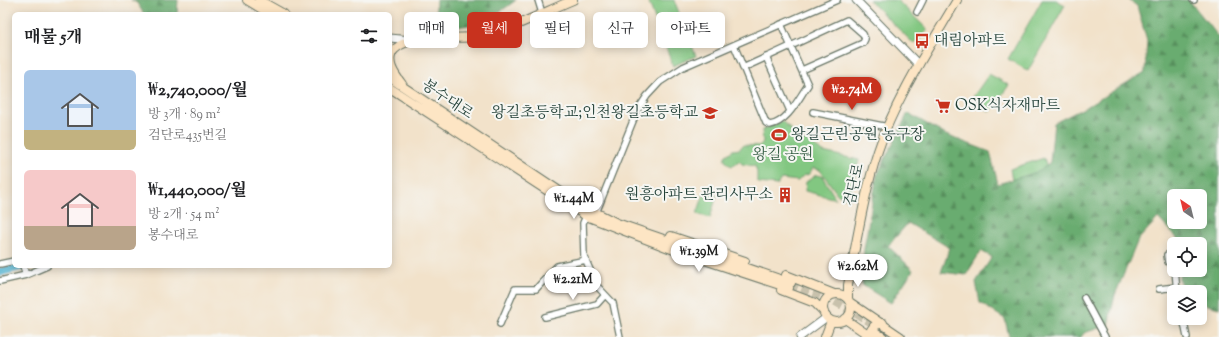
<!DOCTYPE html>
<html lang="ko">
<meta charset="utf-8">
<style>
:root{--surface:#fff;--page:#f6f6f6;--text:#202124;--muted:#757577;--accent:#c8321e}
body{margin:0;font-family:"Sorts Mill Goudy","Noto Serif KR",serif;background:var(--page);color:var(--text);height:100vh;display:flex;flex-direction:column;font-size:15px;white-space:nowrap}
*{box-sizing:border-box;margin:0}
p{font-size:13px;color:var(--muted)}
.icon{flex:none;width:22px;height:22px;fill:none;stroke:currentColor;stroke-width:2;stroke-linecap:round;stroke-linejoin:round}
.map{position:relative;flex:1;overflow:hidden}
.panel{position:absolute;left:12px;top:12px;width:380px;height:256px;display:flex;flex-direction:column;background:var(--surface);border-radius:6px;box-shadow:0 2px 10px #0003}
.panel>*{flex:none}
.banner{position:absolute;left:404px;top:12px;width:380px;height:36px;display:flex;gap:8px}
.needle{width:26px;rotate:325deg}
.tools{position:absolute;left:1167px;top:189px;display:grid;gap:8px}
.tools a{display:grid;place-items:center;width:40px;height:40px;border-radius:6px;background:var(--surface);box-shadow:0 2px 10px #0003;font-size:20px}
.price{position:absolute;translate:-50% -34px;padding:0 9px;border-radius:14px;background:#fff;color:#222;font-size:13px;line-height:26px;filter:drop-shadow(0 1px 2px #0008)}
.price::after{content:'';position:absolute;left:50%;top:24px;width:12px;height:9px;margin-left:-6px;background:inherit;clip-path:polygon(0 0,100% 0,50% 100%)}
.price.active{background:var(--accent);color:#fff}
ul{padding:0;list-style:none}
li{display:flex;align-items:center;gap:12px;height:100px;padding:0 12px}
li span{display:grid;place-items:center;flex:none;width:112px;height:80px;border-radius:6px;color:#555}
li>.icon{margin-inline-start:auto}
span .icon{width:48px;height:48px;fill:#fffc;stroke-width:1}
li b{font-size:17px}
h2{display:flex;justify-content:space-between;align-items:center;height:48px;padding:0 12px;font-size:17px}
.tag{padding:0 14px;border-radius:6px;background:var(--surface);box-shadow:0 2px 10px #0003;font-size:14px;line-height:36px}
.tag.active{background:var(--accent);color:#fff}
.map>svg:first-child{display:block}
.green{fill:#82c781;stroke:#50825a}
.forest{fill:url(#forest-firs);stroke:#447452;fill-rule:evenodd}
.lines{fill:none;stroke-linecap:round;stroke-linejoin:round}
.river{stroke:#53b3d1;stroke-width:9}
.secondary-tunnel{stroke:#c8c1ac;stroke-width:8;stroke-dasharray:8 4;stroke-linecap:butt}
.minor-casing{stroke:#697768;stroke-width:8}
.tertiary-casing{stroke:#697768;stroke-width:9}
.secondary-casing{stroke:#697768;stroke-width:10}
.minor{stroke:#fff;stroke-width:5.5}
.tertiary{stroke:#fff;stroke-width:7}
.secondary{stroke:#fde5c4;stroke-width:8}
.labels{text-anchor:middle;dominant-baseline:central;stroke-width:4;stroke-linejoin:round;paint-order:stroke}
.poi-label{font-size:15px;fill:#1f3d34;stroke:#f6f6f2;text-anchor:start}
.street-label{font-size:15px;fill:#1f3d34;stroke:#f6f6f2}
.park-label{font-size:15px;fill:#386047;stroke:#f6f6f2}
</style>
<div class="map">
<svg width="1219" height="337" viewBox="0 0 1219 337">
<defs>
<pattern id="forest-firs" width="22" height="20" patternUnits="userSpaceOnUse"><rect width="22" height="20" fill="#69ac6f"/><path d="M5 1l3.5 6h-7zM16 11l3.5 6h-7z" fill="#568d5c"/></pattern>
</defs>
<rect width="100%" height="100%" fill="#f6f6f2"/>
<filter id="ink" filterUnits="userSpaceOnUse"><feTurbulence type="fractalNoise" baseFrequency=".025" numOctaves="2"/><feDisplacementMap in="SourceGraphic" scale="8" xChannelSelector="R" yChannelSelector="G"/><feConvolveMatrix kernelMatrix="1 2 1 2 8 2 1 2 1" color-interpolation-filters="sRGB"/></filter>
<filter id="wash" filterUnits="userSpaceOnUse"><feTurbulence type="fractalNoise" baseFrequency=".012" numOctaves="4" result="noise"/><feDisplacementMap in="SourceGraphic" scale="16" xChannelSelector="R" yChannelSelector="G"/><feGaussianBlur stdDeviation="0.9" result="paint"/><feColorMatrix in="noise" values="0 0 0 0 0 0 0 0 0 0 0 0 0 0 0 0 0 1.4 0 .05"/><feComposite in="paint" operator="in"/></filter>
<g filter="url(#wash)">
<rect width="100%" height="100%" fill="#f2e2ca"/>
<!-- green -->
<path class="green" d="M648 0H674L696 56 673 66Z
M869 0H897L928 30 914 44Z
M1042 0H1056L1065 5 1028 71 1008 59Z
M989 74 1009 85 990 112 971 100Z
M782 121 802 140 807 141 823 152 859 160 849 199 838 195 820 170 813 168 809 174 803 176 798 181 781 179 777 185 759 183 757 181V172L755 166 742 164 739 161 732 166C727 164 724 161 725 156L733 150 740 149 743 145 759 146 763 142 762 130Z
M1044 158 1048 170 1012 180 1010 169Z
M816 175 822 176 836 199 805 191 806 182Z
M705 191 717 195 710 218 697 214Z"/>
<!-- forest -->
<path class="forest" d="M131 0H178L177 14H144L137 3Z
M436 0H516C499 14 453 42 438 15 435 11 436 4 436 0Z
M1129 0H1189L1219 37V308L1200 303V292H1186L1179 278V270H1200V244H1178V239L1158 218 1138 240 1115 295 1108 325 1084 333 1081 337H1009L1005 319 980 303 976 282 992 257 981 251 966 275 941 272 950 248 908 223 888 246 913 270 891 303 862 285 864 249 877 175 908 113 946 135 990 152 998 184 1040 171 1050 162 1054 123 1088 106 1145 72 1147 41 1137 6ZM1174 196H1200V222H1174Z"/>
<g class="lines">
<!-- river -->
<path class="river" d="M0 272 23 266"/>
</g>
</g>
<g filter="url(#ink)">
<g class="lines">
<!-- secondary-tunnel -->
<path class="secondary-tunnel" d="M791 283 834 301 877 326
M789 288 811 296"/>
<!-- minor casing -->
<g class="minor-casing">
<path id="minor" d="M538 0 542 13
M1193 0H1194
M917 12 923 0
M734 45 766 123 770 125C788 122 798 99 808 85L781 24
M766 57 790 111
M743 68 847 20 863 34 865 39 863 43 802 70
M813 112 888 127
M596 213 637 111 647 96 660 82 683 67 837 0
M586 216 583 223 584 256 597 286 613 303 620 337
M1167 255 1168 262 1174 269
M0 264 14 261
M23 266 26 275 47 266
M1175 270 1177 292
M0 281 26 275
M1159 289 1176 287
M1084 298 1105 337
M545 317 597 304 605 295
M1183 318 1187 337
M500 324 515 289H536L557 266 586 260"/>
</g>
<!-- tertiary casing -->
<g class="tertiary-casing">
<path id="tertiary" d="M856 0 919 65
M390 38 411 40
M800 337 827 317"/>
</g>
<!-- secondary casing -->
<g class="secondary-casing">
<path id="secondary" d="M247 0 270 14
M259 0 284 14
M390 78 558 190 591 210 617 223 791 283
M402 84C395 75 384 60 395 49 413 32 458 41 482 36 513 29 544 12 573 0
M390 88 586 216 674 250 789 288
M671 236 745 261
M786 275 834 294
M781 290 815 303 824 312
M823 308a14 14 0 1 1 28 0a14 14 0 1 1-28 0Z
M848 298V285C857 240 864 194 878 151 894 101 930 46 957 0
M851 303 901 337
M845 319 871 337
M874 331 883 337
M825 337 831 321
M871 337V330L874 326 883 323"/>
</g>
<!-- minor -->
<use href="#minor" class="minor"/>
<!-- tertiary -->
<use href="#tertiary" class="tertiary"/>
<!-- secondary -->
<use href="#secondary" class="secondary"/>
</g>
</g>
<!-- icons -->
<defs>
<g id="bus-bare" transform="scale(1.2)"><path d="M-5-6H5V4H4V6H2V4H-2V6H-4V4H-5ZM-3.5-4V0h7V-4ZM-3.5 1.2v1.5H-2V1.2ZM2 1.2v1.5H3.5V1.2Z" fill="#c8321e" stroke="#f6f6f2" stroke-width="2.5" paint-order="stroke"/></g>
<g id="supermarket-bare" transform="scale(1.2)"><path d="M-6-5.5h2.5l.6 2H6L4.5 2H-2.5L-4.4-4H-6ZM-1.5 3.2a1.3 1.3 0 1 0 .1 0ZM3 3.2a1.3 1.3 0 1 0 .1 0Z" fill="#c8321e" stroke="#f6f6f2" stroke-width="2.5" paint-order="stroke"/></g>
<g id="school-bare" transform="scale(1.2)"><path d="M0-5L7-2L0 1L-7-2ZM-4 1L0 2.5L4 1V4Q0 6-4 4Z" fill="#c8321e" stroke="#f6f6f2" stroke-width="2.5" paint-order="stroke"/></g>
<g id="stadium-bare" transform="scale(1.2)"><path d="M0-5a6.5 5 0 1 0 0 10a6.5 5 0 1 0 0-10ZM-3.5-1.8h7v3.6h-7Z" fill="#c8321e" stroke="#f6f6f2" stroke-width="2.5" paint-order="stroke"/></g>
<g id="building-bare" transform="scale(1.2)"><path d="M-4-6H4V6H1V3H-1V6H-4ZM-2.5-4.3h1.7v1.8h-1.7ZM.8-4.3h1.7v1.8H.8ZM-2.5-1h1.7V.8h-1.7ZM.8-1h1.7V.8H.8Z" fill="#c8321e" stroke="#f6f6f2" stroke-width="2.5" paint-order="stroke"/></g>
</defs>
<g fill-rule="evenodd">
<use href="#bus-bare" x="922" y="41"/>
<use href="#supermarket-bare" x="943" y="106"/>
<use href="#school-bare" x="710" y="113"/>
<use href="#stadium-bare" x="779" y="135"/>
<use href="#building-bare" x="785" y="195"/>
</g>
<g class="labels">
<!-- poi labels -->
<g class="poi-label">
<text x="934" y="41">대림아파트</text>
<text x="955" y="106">OSK식자재마트</text>
<text x="698" y="113" text-anchor="end">왕길초등학교;인천왕길초등학교</text>
<text x="791" y="135">왕길근린공원 농구장</text>
<text x="773" y="195" text-anchor="end">원흥아파트 관리사무소</text>
</g>
<!-- street labels -->
<g class="street-label">
<text transform="translate(447 100) rotate(34)">봉수대로</text>
<text transform="translate(855 185) rotate(-77)">검단로</text>
</g>
<!-- park labels -->
<g class="park-label">
<text x="783" y="155">왕길 공원</text>
</g>
</g>
</svg>
<div class="tools">
<a><svg class="needle" viewBox="-14 -14 28 28"><path d="M0-13l5 13h-10z" fill="#e53935"/><path d="M0 13l5-13h-10z" fill="#757577"/></svg></a>
<a><svg class="icon" aria-label="locate" viewBox="0 0 24 24"><circle cx="12" cy="12" r="6"/><path d="M12 2v4M12 18v4M2 12h4M18 12h4"/></svg></a>
<a><svg class="icon" aria-label="layers" viewBox="0 0 24 24"><path d="M12 4l9 5-9 5-9-5zM3 14l9 5 9-5"/></svg></a>
</div>
<b class="price active" style="left:852px;top:111px">₩2.74M</b>
<b class="price" style="left:574px;top:220px">₩1.44M</b>
<b class="price" style="left:699px;top:273px">₩1.39M</b>
<b class="price" style="left:858px;top:288px">₩2.62M</b>
<b class="price" style="left:573px;top:301px">₩2.21M</b>
<div class="banner">
<a class="tag">매매</a>
<a class="tag active">월세</a>
<a class="tag">필터</a>
<a class="tag">신규</a>
<a class="tag">아파트</a>
</div>
<section class="panel">
<h2>매물 5개<svg class="icon" aria-label="filters" viewBox="0 0 24 24"><path d="M4 7h16M4 17h16"/><circle cx="9" cy="7" r="2"/><circle cx="15" cy="17" r="2"/></svg></h2>
<ul>
<li><span style="background:linear-gradient(#a9c7e8 75%,#c2b280 0)"><svg class="icon" aria-label="home" viewBox="0 0 24 24"><path d="M3 11l9-7 9 7M6 9v11h12V9"/></svg></span><div><b>₩2,740,000/월</b><p>방 3개 · 89 m²</p><p>검단로435번길</p></div></li>
<li><span style="background:linear-gradient(#f6c9c9 70%,#b9a48a 0)"><svg class="icon" aria-label="home" viewBox="0 0 24 24"><path d="M3 11l9-7 9 7M6 9v11h12V9"/></svg></span><div><b>₩1,440,000/월</b><p>방 2개 · 54 m²</p><p>봉수대로</p></div></li>
</ul>
</section>
</div>
